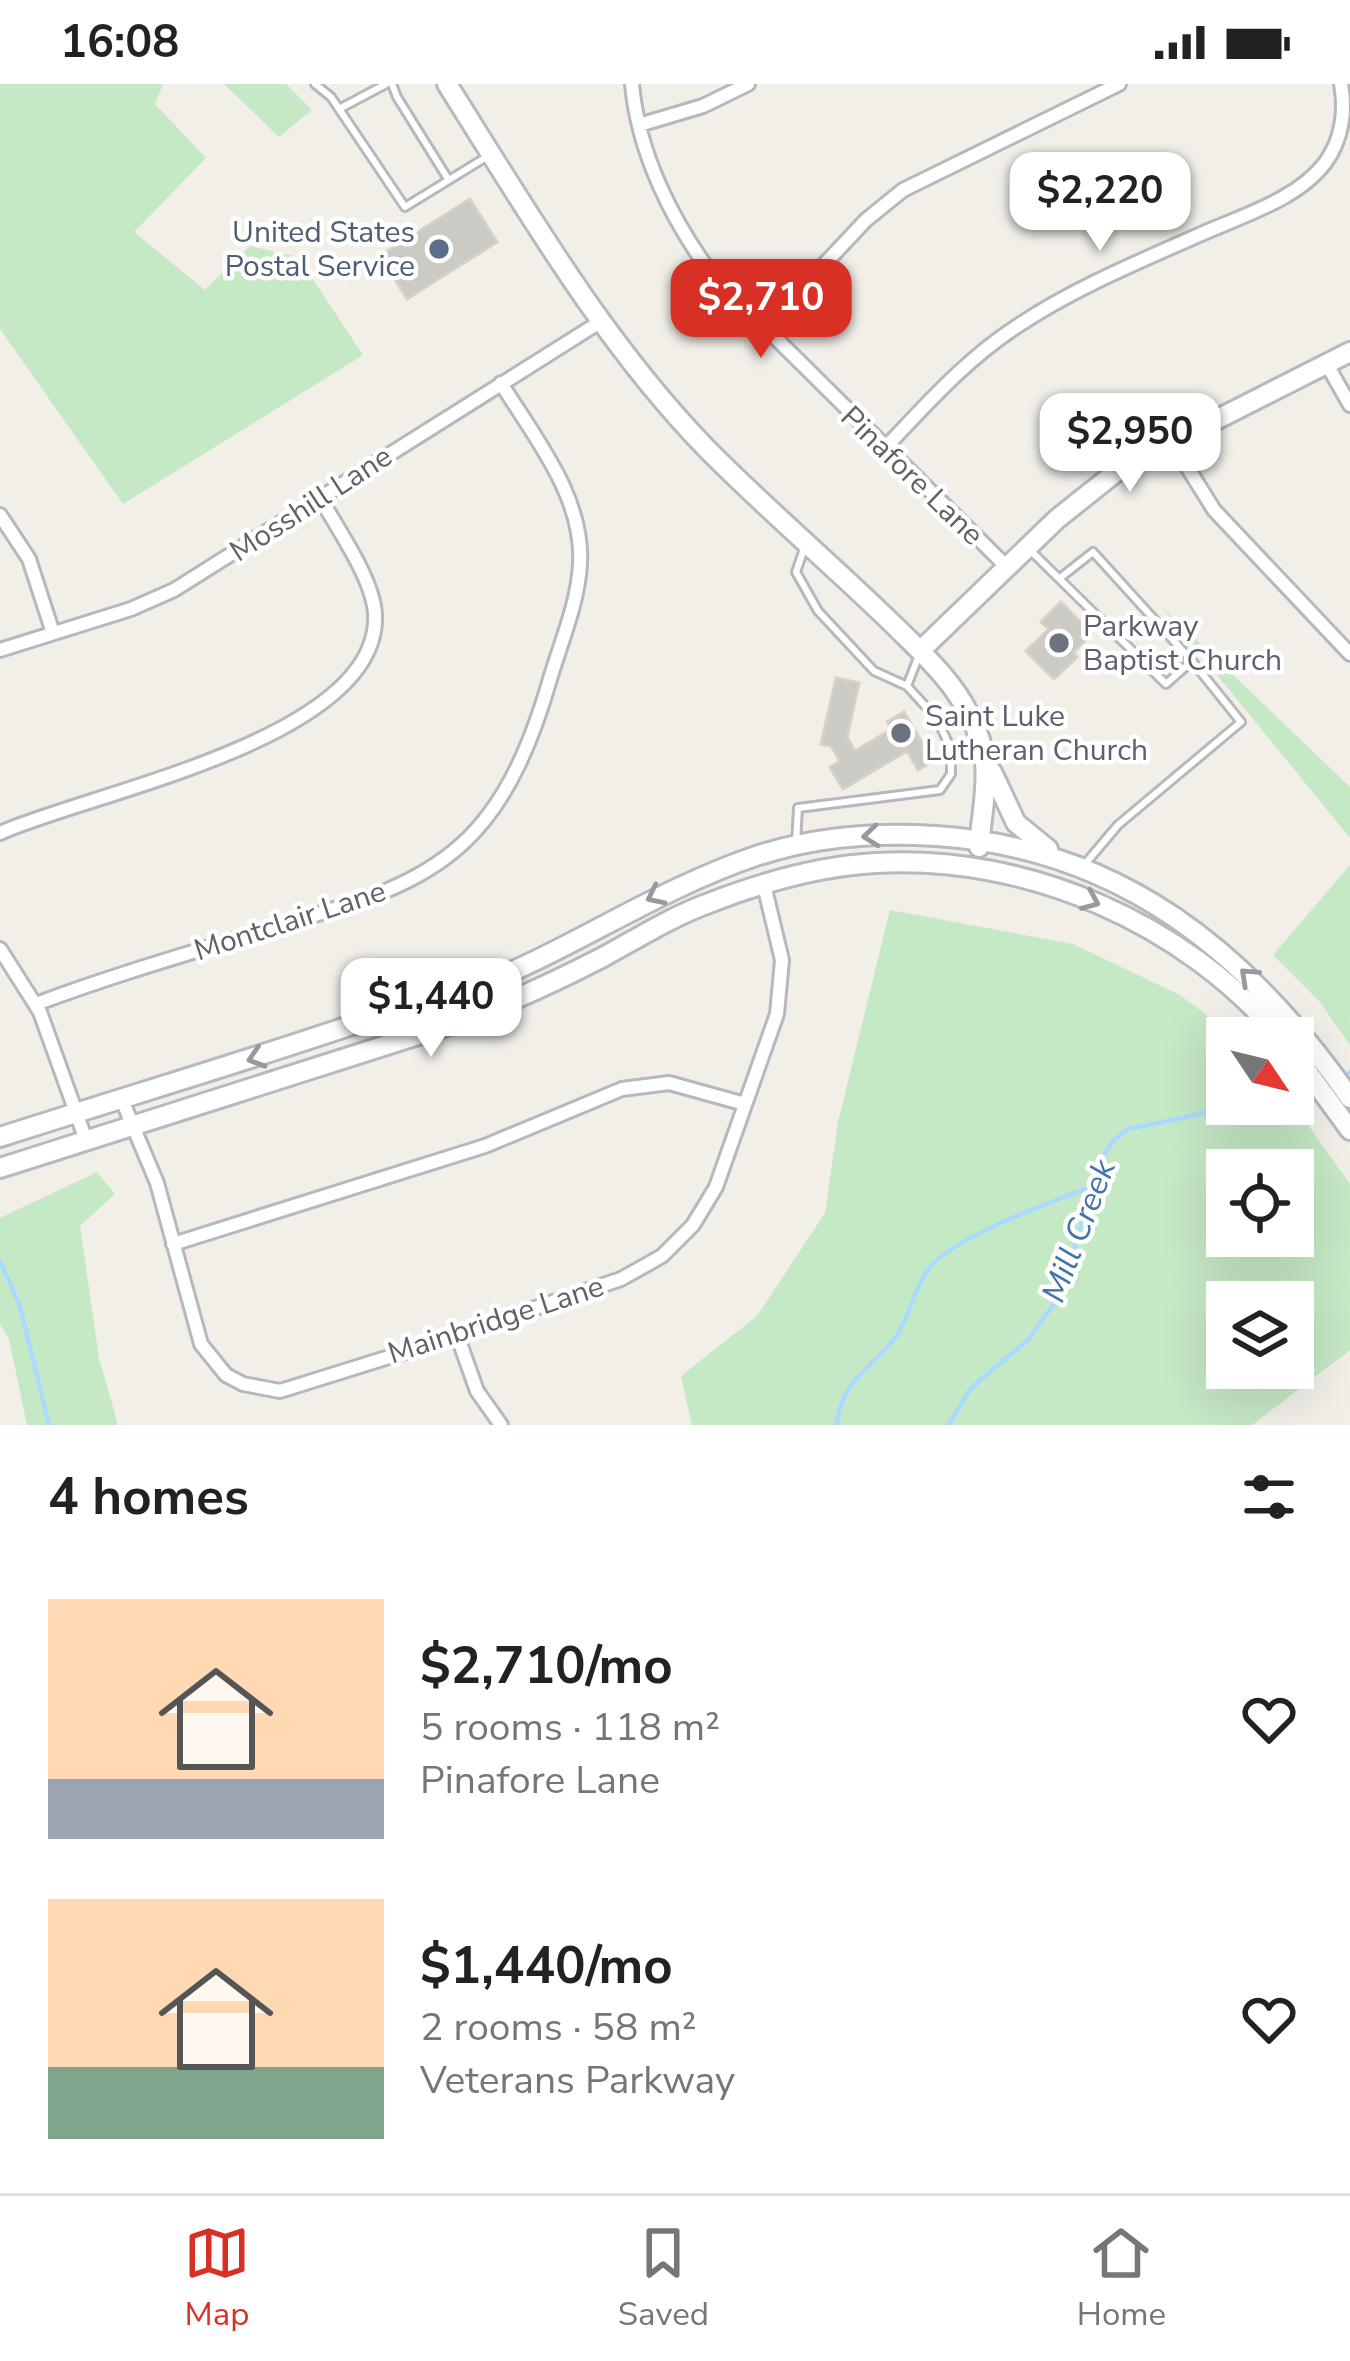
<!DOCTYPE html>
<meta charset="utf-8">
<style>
:root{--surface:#fff;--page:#f6f6f6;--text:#222;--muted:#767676;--line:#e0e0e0;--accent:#d93025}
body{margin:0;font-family:"Nunito Sans",sans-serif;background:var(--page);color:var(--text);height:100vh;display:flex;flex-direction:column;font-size:45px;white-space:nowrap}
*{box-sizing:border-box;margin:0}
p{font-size:39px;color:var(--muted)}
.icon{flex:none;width:66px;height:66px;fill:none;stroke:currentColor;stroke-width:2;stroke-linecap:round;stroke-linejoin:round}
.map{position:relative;height:1341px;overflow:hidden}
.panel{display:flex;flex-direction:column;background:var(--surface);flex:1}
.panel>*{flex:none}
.needle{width:78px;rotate:125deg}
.tools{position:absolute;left:1206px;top:933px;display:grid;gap:24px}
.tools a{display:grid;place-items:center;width:108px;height:108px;border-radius:0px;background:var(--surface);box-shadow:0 12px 48px #0002;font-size:60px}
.price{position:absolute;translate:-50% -102px;padding:0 27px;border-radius:24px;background:#fff;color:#222;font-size:39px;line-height:78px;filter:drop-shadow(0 3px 6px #0008)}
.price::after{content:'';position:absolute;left:50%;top:72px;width:36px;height:27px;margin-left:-18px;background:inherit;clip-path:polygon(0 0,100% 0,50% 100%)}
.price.active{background:var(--accent);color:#fff}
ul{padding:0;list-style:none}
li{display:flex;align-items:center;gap:36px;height:300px;padding:0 48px}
li span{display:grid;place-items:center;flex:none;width:336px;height:240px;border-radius:0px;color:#555}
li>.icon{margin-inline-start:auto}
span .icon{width:144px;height:144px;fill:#fffc;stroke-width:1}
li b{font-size:51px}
h2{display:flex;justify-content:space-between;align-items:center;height:144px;padding:0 48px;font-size:51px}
.status{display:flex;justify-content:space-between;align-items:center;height:84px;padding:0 60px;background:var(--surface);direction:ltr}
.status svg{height:33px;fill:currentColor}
.tabs{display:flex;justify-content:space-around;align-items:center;height:168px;border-top:3px solid var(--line);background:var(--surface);font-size:33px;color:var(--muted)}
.tabs a{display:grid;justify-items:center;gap:6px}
.tabs .active{color:var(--accent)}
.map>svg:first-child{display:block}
.green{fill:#c5e8c5;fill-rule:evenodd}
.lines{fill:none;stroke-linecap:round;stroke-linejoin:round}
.stream{stroke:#aadaff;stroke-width:4.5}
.building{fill:#cccac5;stroke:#d6d1c6;stroke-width:3}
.lane-casing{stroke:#b5b8bc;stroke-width:12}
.street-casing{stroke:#b5b8bc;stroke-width:18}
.secondary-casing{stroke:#b6babf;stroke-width:24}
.lane{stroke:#fff;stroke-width:6}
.street{stroke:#fff;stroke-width:12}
.secondary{stroke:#fff;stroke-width:18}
.oneway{stroke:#979a9d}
.service-dot{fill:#5c6f8a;stroke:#fff;stroke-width:4.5}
.worship-dot{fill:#6b7280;stroke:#fff;stroke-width:4.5}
.labels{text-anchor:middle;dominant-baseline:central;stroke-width:9;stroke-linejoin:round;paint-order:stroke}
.service-label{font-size:30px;fill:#4e5e75;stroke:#fff;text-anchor:end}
.street-label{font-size:30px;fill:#5f6368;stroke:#fff}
.worship-label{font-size:30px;fill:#5b616d;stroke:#fff;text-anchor:start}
.water-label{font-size:33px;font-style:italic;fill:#4174aa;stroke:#fff}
</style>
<div class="status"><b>16:08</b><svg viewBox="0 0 49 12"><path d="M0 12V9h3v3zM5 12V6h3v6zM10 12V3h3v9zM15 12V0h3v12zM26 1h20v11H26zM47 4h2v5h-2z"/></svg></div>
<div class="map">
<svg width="1350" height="1341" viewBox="0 0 1350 1341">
<rect width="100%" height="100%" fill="#f1efe8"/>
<!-- green -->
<path class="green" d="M0 0H163L155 20 206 74 134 148 205 206 250 162 298 173 363 271 123 420 0 245Z
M224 0H286L312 26 279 53Z
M1161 522 1350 703V754Z
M1350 781V961L1320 918 1273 871Z
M890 826 1073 860 1180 911 1237 954H1227V1020H1293L1350 1100V1266L1252 1341H692L681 1292 757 1232 825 1129 838 1038ZM1227 1086H1293V1152H1227ZM1227 1218H1293V1284H1227Z
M97 1088 115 1110 80 1142 99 1274 118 1341H27L9 1255 0 1240V1134Z"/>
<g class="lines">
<!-- stream -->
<path class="stream" d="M1349 989 1350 988
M0 1177 20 1222 49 1341
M837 1341C840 1300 867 1287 891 1259 910 1237 912 1206 929 1184 954 1152 1055 1117 1095 1101
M949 1341 970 1305 1029 1255 1058 1214 1103 1073 1113 1057 1128 1045 1249 1020"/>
</g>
<!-- building -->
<path class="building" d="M470 115 497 158 407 215 380 172Z
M1061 518 1092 550 1073 569 1077 573 1054 595 1026 567 1049 545 1041 538Z
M836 594 859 599 847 653 855 667 892 645 887 638 904 628 933 677 918 686 907 667 843 705 830 683 840 677 831 662 821 660Z"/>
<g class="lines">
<!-- lane casing -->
<g class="lane-casing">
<path id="lane" d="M315 0 331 13 405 123 488 72
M392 0 397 13 448 95
M339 25 386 0
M1030 466 1166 600 1192 577 1241 638 1118 741 1085 780
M1060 494 1093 468 1192 577
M907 602 919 571
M796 759 798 724 940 706 951 690V665L937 635 907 602 874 587 818 527 796 488 805 462"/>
</g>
<!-- street casing -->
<g class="street-casing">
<path id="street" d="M632 0C638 69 673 139 714 193L1008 484
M639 41 703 22 748 0
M767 249 819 186 866 136 903 106 1119 0
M1326 279 1350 321
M1171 357 1214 426 1350 570
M884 365C926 321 967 274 1019 241 1075 204 1138 178 1199 151 1241 132 1297 116 1325 79 1342 56 1346 27 1341 0
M0 431 29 475 53 549
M0 566 131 525 174 506 603 236
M0 749C88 709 382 655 375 530 373 495 338 446 321 415
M0 865 40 928 87 1059
M36 920C118 889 204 865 288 839 348 821 412 805 461 761 508 719 533 654 550 595 561 558 578 519 580 480 584 413 534 353 501 299
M122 1016 157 1099 201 1260 226 1291 243 1300 280 1307 405 1268 621 1195 662 1172 693 1141 716 1103 777 930 782 876 764 801
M173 1160 485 1062 622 1005 669 999 745 1020
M456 1248 477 1307 501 1341"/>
</g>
<!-- secondary casing -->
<g class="secondary-casing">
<path id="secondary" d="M447 0C526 125 603 258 706 364 768 427 836 484 899 546 925 572 952 596 969 630 996 680 983 711 979 763
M920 567 1057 435 1121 384 1350 268
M992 688 1016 739 1048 765
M1293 968 1350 1046
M0 1053C118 1015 237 980 355 940 393 927 431 920 468 906 568 868 655 806 756 772 813 753 877 748 936 752 1120 764 1248 868 1350 1014
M0 1084 462 937C510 918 557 897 603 873 638 854 671 833 709 819 763 798 818 782 876 779 1026 770 1185 839 1281 954"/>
</g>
<!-- lane -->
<use href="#lane" class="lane"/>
<!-- street -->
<use href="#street" class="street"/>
<!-- secondary -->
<use href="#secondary" class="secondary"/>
</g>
<!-- one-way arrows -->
<defs><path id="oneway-chevron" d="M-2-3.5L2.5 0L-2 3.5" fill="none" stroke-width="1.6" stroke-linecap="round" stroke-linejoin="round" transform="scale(3)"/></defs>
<g class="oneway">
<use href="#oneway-chevron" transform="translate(871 752) rotate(174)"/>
<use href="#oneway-chevron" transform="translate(655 812) rotate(154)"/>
<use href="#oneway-chevron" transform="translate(1091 817) rotate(23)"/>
<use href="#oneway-chevron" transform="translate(1248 892) rotate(-137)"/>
<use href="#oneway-chevron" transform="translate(256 974) rotate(162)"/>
</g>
<!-- markers -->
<circle class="service-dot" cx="439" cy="165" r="12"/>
<g class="worship-dot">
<circle cx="1059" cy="559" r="12"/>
<circle cx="901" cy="649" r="12"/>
</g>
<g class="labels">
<!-- service labels -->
<g class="service-label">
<text x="415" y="148">United States<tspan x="415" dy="34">Postal Service</tspan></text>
</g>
<!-- street labels -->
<g class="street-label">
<text transform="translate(912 392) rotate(44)">Pinafore Lane</text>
<text transform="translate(311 420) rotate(-33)">Mosshill Lane</text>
<text transform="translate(290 837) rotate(-18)">Montclair Lane</text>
<text transform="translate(496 1236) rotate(-18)">Mainbridge Lane</text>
</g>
<!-- worship labels -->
<g class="worship-label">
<text x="1083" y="542">Parkway<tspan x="1083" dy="34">Baptist Church</tspan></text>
<text x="925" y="632">Saint Luke<tspan x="925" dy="34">Lutheran Church</tspan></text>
</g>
<!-- water labels -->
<g class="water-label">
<text transform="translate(1079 1147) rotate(-69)">Mill Creek</text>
</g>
</g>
</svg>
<div class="tools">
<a><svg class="needle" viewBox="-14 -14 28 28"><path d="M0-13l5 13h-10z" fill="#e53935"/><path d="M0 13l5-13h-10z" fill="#767676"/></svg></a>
<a><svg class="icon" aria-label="locate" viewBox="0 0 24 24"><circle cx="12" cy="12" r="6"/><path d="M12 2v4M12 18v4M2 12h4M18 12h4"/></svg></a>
<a><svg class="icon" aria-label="layers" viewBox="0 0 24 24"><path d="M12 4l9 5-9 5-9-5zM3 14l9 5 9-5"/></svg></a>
</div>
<b class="price" style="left:1100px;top:170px">$2,220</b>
<b class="price active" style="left:761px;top:277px">$2,710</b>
<b class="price" style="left:1130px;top:411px">$2,950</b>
<b class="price" style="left:431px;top:976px">$1,440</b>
</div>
<section class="panel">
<h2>4 homes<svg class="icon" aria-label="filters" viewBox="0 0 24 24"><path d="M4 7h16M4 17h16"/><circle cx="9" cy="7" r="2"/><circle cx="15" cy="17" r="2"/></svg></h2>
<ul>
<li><span style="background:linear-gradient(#ffd9b3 75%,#9aa5b1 0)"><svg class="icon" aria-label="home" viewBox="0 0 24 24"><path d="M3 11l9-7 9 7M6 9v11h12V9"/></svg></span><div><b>$2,710/mo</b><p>5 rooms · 118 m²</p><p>Pinafore Lane</p></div><svg class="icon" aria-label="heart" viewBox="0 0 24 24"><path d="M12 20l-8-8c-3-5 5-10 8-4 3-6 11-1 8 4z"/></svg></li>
<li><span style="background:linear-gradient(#ffd9b3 70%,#7fa58c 0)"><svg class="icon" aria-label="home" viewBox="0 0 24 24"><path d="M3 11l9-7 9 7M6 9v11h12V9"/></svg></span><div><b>$1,440/mo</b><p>2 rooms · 58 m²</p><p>Veterans Parkway</p></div><svg class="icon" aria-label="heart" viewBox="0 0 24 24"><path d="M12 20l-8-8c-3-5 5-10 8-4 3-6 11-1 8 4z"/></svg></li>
</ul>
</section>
<nav class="tabs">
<a class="active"><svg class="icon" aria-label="map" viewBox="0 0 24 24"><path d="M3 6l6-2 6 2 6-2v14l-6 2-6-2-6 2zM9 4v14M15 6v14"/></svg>Map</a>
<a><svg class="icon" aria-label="saved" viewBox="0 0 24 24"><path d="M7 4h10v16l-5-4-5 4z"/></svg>Saved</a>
<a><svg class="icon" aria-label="home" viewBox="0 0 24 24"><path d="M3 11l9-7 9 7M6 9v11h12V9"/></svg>Home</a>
</nav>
